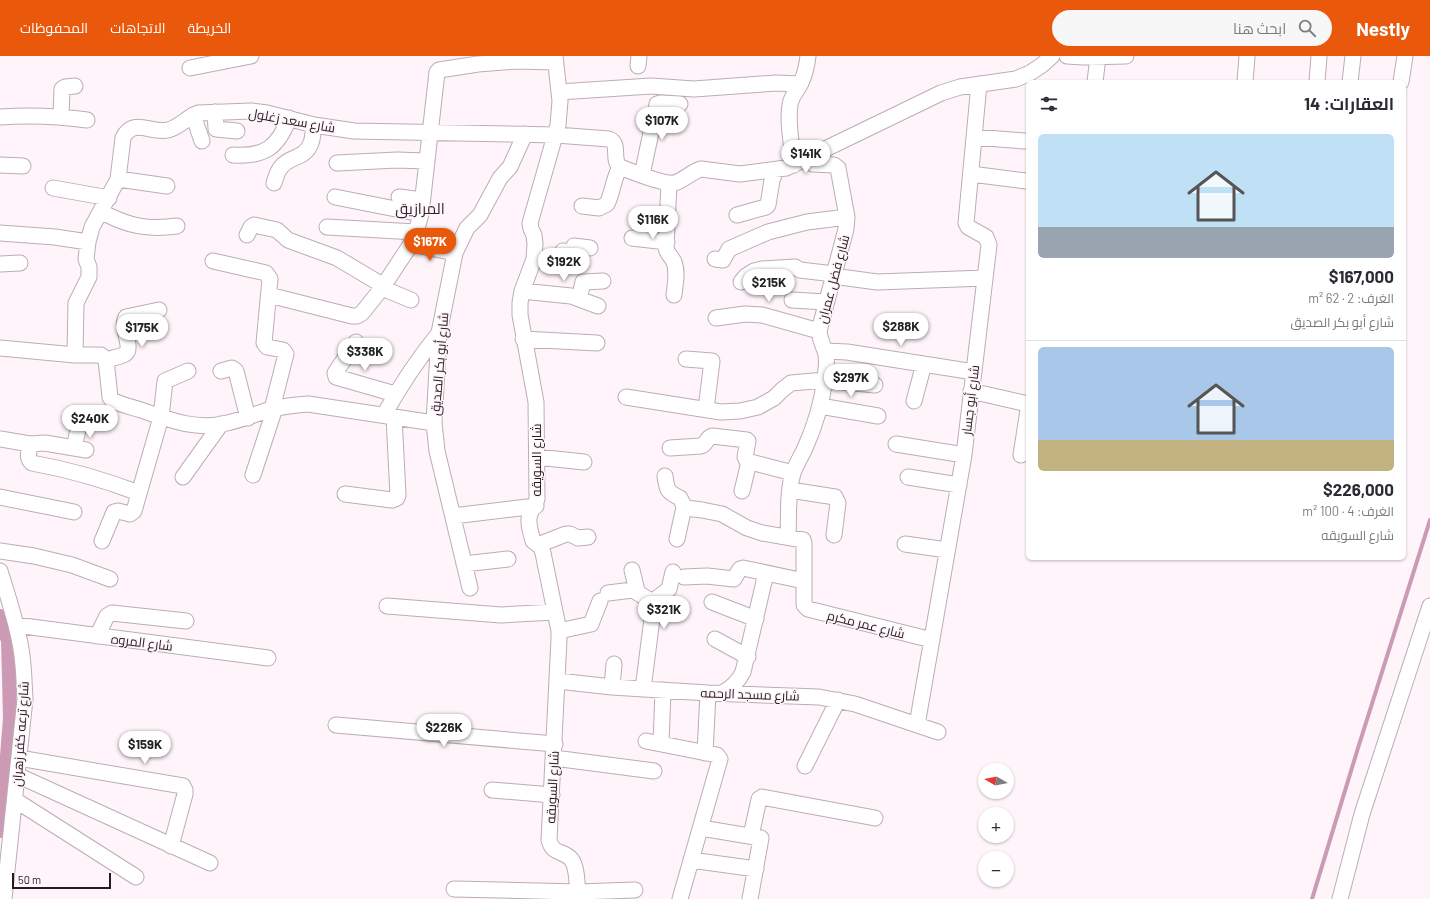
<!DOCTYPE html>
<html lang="ar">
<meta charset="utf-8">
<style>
:root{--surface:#fff;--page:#f7f7f7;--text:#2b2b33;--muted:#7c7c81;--line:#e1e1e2;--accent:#ea580c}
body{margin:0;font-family:Barlow,Cairo,sans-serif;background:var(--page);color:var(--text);direction:rtl;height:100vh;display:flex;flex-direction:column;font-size:15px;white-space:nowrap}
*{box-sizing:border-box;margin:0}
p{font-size:13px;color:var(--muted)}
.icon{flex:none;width:22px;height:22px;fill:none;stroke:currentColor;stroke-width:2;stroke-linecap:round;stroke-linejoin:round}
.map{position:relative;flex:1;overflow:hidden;direction:ltr}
.drawer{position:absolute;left:1026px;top:24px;width:380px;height:480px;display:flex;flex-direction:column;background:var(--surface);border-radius:6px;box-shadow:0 1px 3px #0004;direction:rtl}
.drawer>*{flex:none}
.needle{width:26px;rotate:279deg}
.fabs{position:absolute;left:978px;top:707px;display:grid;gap:8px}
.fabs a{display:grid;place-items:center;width:36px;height:36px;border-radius:50%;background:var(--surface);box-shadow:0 1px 3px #0004;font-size:20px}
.scale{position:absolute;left:12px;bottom:10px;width:99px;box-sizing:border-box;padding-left:4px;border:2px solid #231d20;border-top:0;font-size:11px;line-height:14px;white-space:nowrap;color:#231d20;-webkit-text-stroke:3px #fef4f9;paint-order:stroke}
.price{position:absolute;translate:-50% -34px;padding:0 9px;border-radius:14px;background:#fff;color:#222;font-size:13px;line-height:26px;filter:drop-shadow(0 1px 2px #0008)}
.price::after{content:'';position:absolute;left:50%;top:24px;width:12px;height:9px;margin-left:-6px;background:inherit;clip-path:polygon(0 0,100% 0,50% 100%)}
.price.selected{background:var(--accent);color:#fff}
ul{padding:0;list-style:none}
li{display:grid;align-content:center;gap:8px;height:212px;padding:0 12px}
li+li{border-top:1px solid var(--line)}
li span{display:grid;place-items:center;height:124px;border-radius:6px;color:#555}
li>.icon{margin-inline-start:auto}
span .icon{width:72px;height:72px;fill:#fffc;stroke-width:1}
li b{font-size:17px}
h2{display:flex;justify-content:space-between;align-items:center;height:48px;padding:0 12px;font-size:17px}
header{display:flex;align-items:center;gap:24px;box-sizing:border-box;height:56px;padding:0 20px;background:var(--accent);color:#fff}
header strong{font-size:19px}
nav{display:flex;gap:22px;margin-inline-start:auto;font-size:14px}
.search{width:280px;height:36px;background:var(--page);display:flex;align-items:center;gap:10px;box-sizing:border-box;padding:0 14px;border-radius:22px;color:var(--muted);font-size:15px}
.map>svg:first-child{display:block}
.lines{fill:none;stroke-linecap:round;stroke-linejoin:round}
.stream{stroke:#cc9ab5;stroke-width:4}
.canal{stroke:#cc9ab5;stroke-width:14}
.minor-casing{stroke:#bcadb5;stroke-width:17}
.minor{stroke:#fff;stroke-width:15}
.labels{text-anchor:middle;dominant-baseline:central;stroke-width:3;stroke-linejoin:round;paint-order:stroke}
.street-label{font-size:13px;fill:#231d20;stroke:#fef4f9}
.quarter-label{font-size:15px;fill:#30252b;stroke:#fef4f9}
</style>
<header>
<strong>Nestly</strong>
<div class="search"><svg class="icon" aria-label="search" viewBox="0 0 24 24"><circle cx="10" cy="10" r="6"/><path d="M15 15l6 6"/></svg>ابحث هنا</div>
<nav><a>الخريطة</a><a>الاتجاهات</a><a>المحفوظات</a></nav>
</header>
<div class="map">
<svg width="1430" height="843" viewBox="0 0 1430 843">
<rect width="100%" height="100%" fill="#fef4f9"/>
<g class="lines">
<!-- stream -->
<path class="stream" d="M1312 843 1358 692 1430 464"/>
<!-- canal -->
<path class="canal" d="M0 560 8 585 10 662 4 738 0 775"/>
<!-- minor casing -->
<g class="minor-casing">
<path id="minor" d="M555 0 560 45 558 69 530 167 531 173 534 179 535 188 534 203 522 235 520 247V259L536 346 537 443C535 451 532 452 530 458 527 465 531 478 533 485L541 491 543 497 559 575V583L549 784C553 799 563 794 571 803 578 811 577 833 578 843
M1067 0 1084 1 1126 0
M638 10 639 0
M190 12 251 0
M1095 26 1098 1
M1245 26 1247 0
M1317 26 1319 0
M1350 26 1353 0
M1401 26 1405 0
M559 36 651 30 694 33 776 27 800 28
M215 56 216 73 237 75
M193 59 202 85
M61 60 62 33 65 31 75 30
M0 61C29 59 58 60 87 64
M974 81 1024 85
M233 99C264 101 278 92 289 62
M337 107 397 104 426 105
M0 109 23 110
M794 109C792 91 787 66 790 49 791 40 797 35 801 27 805 18 807 9 808 0
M971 118 1026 125
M642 119 657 48 660 47 680 48
M118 123 167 130
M274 127C276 121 277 115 282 110 290 100 305 103 311 87 313 82 313 75 314 69
M669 127 666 192C667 198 672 201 674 206 678 216 675 229 674 239
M53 132 109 142
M335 141 421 158
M399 141 422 144
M582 150 599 152 607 148C613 136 613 123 620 111
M102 156C128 170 147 174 177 170
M737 159 766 151 768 149 772 124 776 114
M327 171 416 176
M0 177 55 181 88 186
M247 179 251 171 254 169 277 174 288 184 337 202 384 230
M632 182 667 186
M411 188 455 197
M715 203 723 204 729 193 768 176 807 166 847 161
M213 205 266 217 270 223 264 287 267 291 283 294 286 298 272 353
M553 206 554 202 561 201 563 195 572 196 574 190 590 192
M0 208 20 207
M833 220 877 226 985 222
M741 226 746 220 754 215 762 213 795 211 800 214 834 218
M382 232 411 244
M522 235 571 240 598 250
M269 239 352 260H357L362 257 382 232 411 188 416 176 421 158 437 16 439 14 478 8 517 5 555 6
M579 243 583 226 603 225
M792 244 826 246
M716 262 745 258 762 259 819 275
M523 283 597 287
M356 286 335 317 336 321 395 338
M0 292 75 299H101L106 304 110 341 112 344C121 349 132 351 141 354 168 363 193 374 222 368 239 365 255 358 272 353 284 350 296 349 308 348L434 367
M825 295 847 296 974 316
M75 299 76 247 89 221V211L86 203 88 186 92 171 118 123 123 82C133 61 151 78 168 74 180 71 187 61 198 57L251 55 267 57 314 69 354 75 556 79 609 83C621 88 611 103 620 111 630 115 665 129 674 127 683 125 691 116 701 113L740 118 786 112 941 37 960 31 1016 23 1030 17 1042 9 1052 0
M686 303 712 305 706 353
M106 304C112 302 120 301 125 298 134 293 120 271 126 261L159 254
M221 315 232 312 236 315 248 362
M971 335 1028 348
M626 341 721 356 740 355 758 351 774 342 782 334 791 327 825 324 875 329
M914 345 924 308
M820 350 878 360
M384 359C400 330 418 303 439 277
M0 383 30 388 45 387 86 394
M30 388C29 395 26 402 32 407 71 414 102 423 139 437
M896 388 964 399
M74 392 79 369
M670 392 701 390C707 388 706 382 712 380L747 384 748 385 745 401 747 405 793 417
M1021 399 1028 354
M537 401 584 406
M253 419 275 352
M665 420C667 434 667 436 680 442L685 452 702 454 722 458 747 472 762 477 803 484 804 487V549L808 553 932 584
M183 421 221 368
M908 421 959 429
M790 434 835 441 838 447 834 479
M742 435 749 406
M345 438 392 444 397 442 398 439 394 361
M0 441 74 456
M453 460 536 450
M788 481C789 460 787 437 793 417 796 408 801 401 805 392 815 370 822 347 825 322 826 314 828 303 825 295 822 287 820 284 819 275L846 173 847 161 838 112 834 109 813 108 808 102
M677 483 684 451
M102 485 114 456 118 455 130 458 134 455 161 361 165 325 188 315
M905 488 947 494
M538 489 566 478H570L578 482 588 481
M0 495 34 500 72 509 110 523
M464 508 508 503
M632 514 637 535
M0 515C8 541 17 567 21 593 24 610 24 627 25 643L4 843
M684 521 707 520 734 523 740 513 743 512 804 525
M470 532 437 395 434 367 439 277 455 197 467 172 480 159 500 122 510 111 525 78
M608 537 633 534 654 547
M712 546 756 563
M387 550 501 559 555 556
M16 569 268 602
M559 575 591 568 600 545
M97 580 107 560 112 557 186 565
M715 583 748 601
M558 625 612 631 708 637 819 641 855 648 938 676
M612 631 614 608
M643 633 654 547 656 543 669 533 673 516
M722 637C732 632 738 626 743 616L766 517
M336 669 555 688
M917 669 964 399 989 189 986 181 968 171 966 167 979 28
M646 685 717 699 720 703 680 843
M661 688 663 634
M705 697 708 637
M19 702 183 730 185 734V738L171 790
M554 702 654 715
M805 710 838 644
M17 719 210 807
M492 734 552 739
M15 744 136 821
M701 772 761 782 750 843
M751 780 759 743 762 741 875 762
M691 804 756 813
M454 833 578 836 635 834
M1340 843 1362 758 1430 550"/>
</g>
<!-- minor -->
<use href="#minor" class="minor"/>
</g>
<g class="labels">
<!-- street labels -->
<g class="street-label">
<text transform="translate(292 64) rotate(10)">شارع سعد زغلول</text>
<text transform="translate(833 223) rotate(-75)">شارع فضل عمران</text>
<text transform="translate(439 308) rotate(-85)">شارع أبو بكر الصديق</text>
<text transform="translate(970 344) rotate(-83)">شارع أبو جسار</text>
<text transform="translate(536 404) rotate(-90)">شارع السويقه</text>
<text transform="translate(866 568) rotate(14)">شارع عمر مكرم</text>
<text transform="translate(142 586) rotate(7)">شارع المروه</text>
<text transform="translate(750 638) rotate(2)">شارع مسجد الرحمه</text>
<text transform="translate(20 678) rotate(-86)">شارع ترعه كفر زهران</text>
<text transform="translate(552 731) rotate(-87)">شارع السويقه</text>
</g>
<!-- quarter labels -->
<g class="quarter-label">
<text x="420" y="152">المرازيق</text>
</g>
</g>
</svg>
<div class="fabs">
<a><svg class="needle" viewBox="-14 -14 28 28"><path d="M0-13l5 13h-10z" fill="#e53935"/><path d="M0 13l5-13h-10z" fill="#7c7c81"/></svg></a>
<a>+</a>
<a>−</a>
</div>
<div class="scale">50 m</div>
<b class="price" style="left:662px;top:85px">$107K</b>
<b class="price" style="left:806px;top:118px">$141K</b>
<b class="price" style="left:653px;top:184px">$116K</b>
<b class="price selected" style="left:430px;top:206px">$167K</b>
<b class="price" style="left:564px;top:226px">$192K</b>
<b class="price" style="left:769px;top:247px">$215K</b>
<b class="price" style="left:901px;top:291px">$288K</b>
<b class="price" style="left:142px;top:292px">$175K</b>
<b class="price" style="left:365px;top:316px">$338K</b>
<b class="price" style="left:851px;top:342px">$297K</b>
<b class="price" style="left:90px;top:383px">$240K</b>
<b class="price" style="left:664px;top:574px">$321K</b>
<b class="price" style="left:444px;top:692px">$226K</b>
<b class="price" style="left:145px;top:709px">$159K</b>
<section class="drawer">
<h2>العقارات: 14<svg class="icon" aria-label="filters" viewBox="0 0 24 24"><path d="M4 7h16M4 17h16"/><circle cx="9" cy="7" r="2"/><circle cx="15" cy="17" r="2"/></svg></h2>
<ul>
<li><span style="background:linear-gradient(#bfe0f5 75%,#9aa5b1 0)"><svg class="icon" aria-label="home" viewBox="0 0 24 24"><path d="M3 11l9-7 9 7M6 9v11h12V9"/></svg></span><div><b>$167,000</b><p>الغرف: 2 · 62 m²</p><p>شارع أبو بكر الصديق</p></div></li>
<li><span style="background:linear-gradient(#a9c7e8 75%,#c2b280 0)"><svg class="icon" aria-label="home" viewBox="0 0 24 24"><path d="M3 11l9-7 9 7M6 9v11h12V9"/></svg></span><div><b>$226,000</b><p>الغرف: 4 · 100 m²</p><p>شارع السويقه</p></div></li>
</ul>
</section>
</div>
